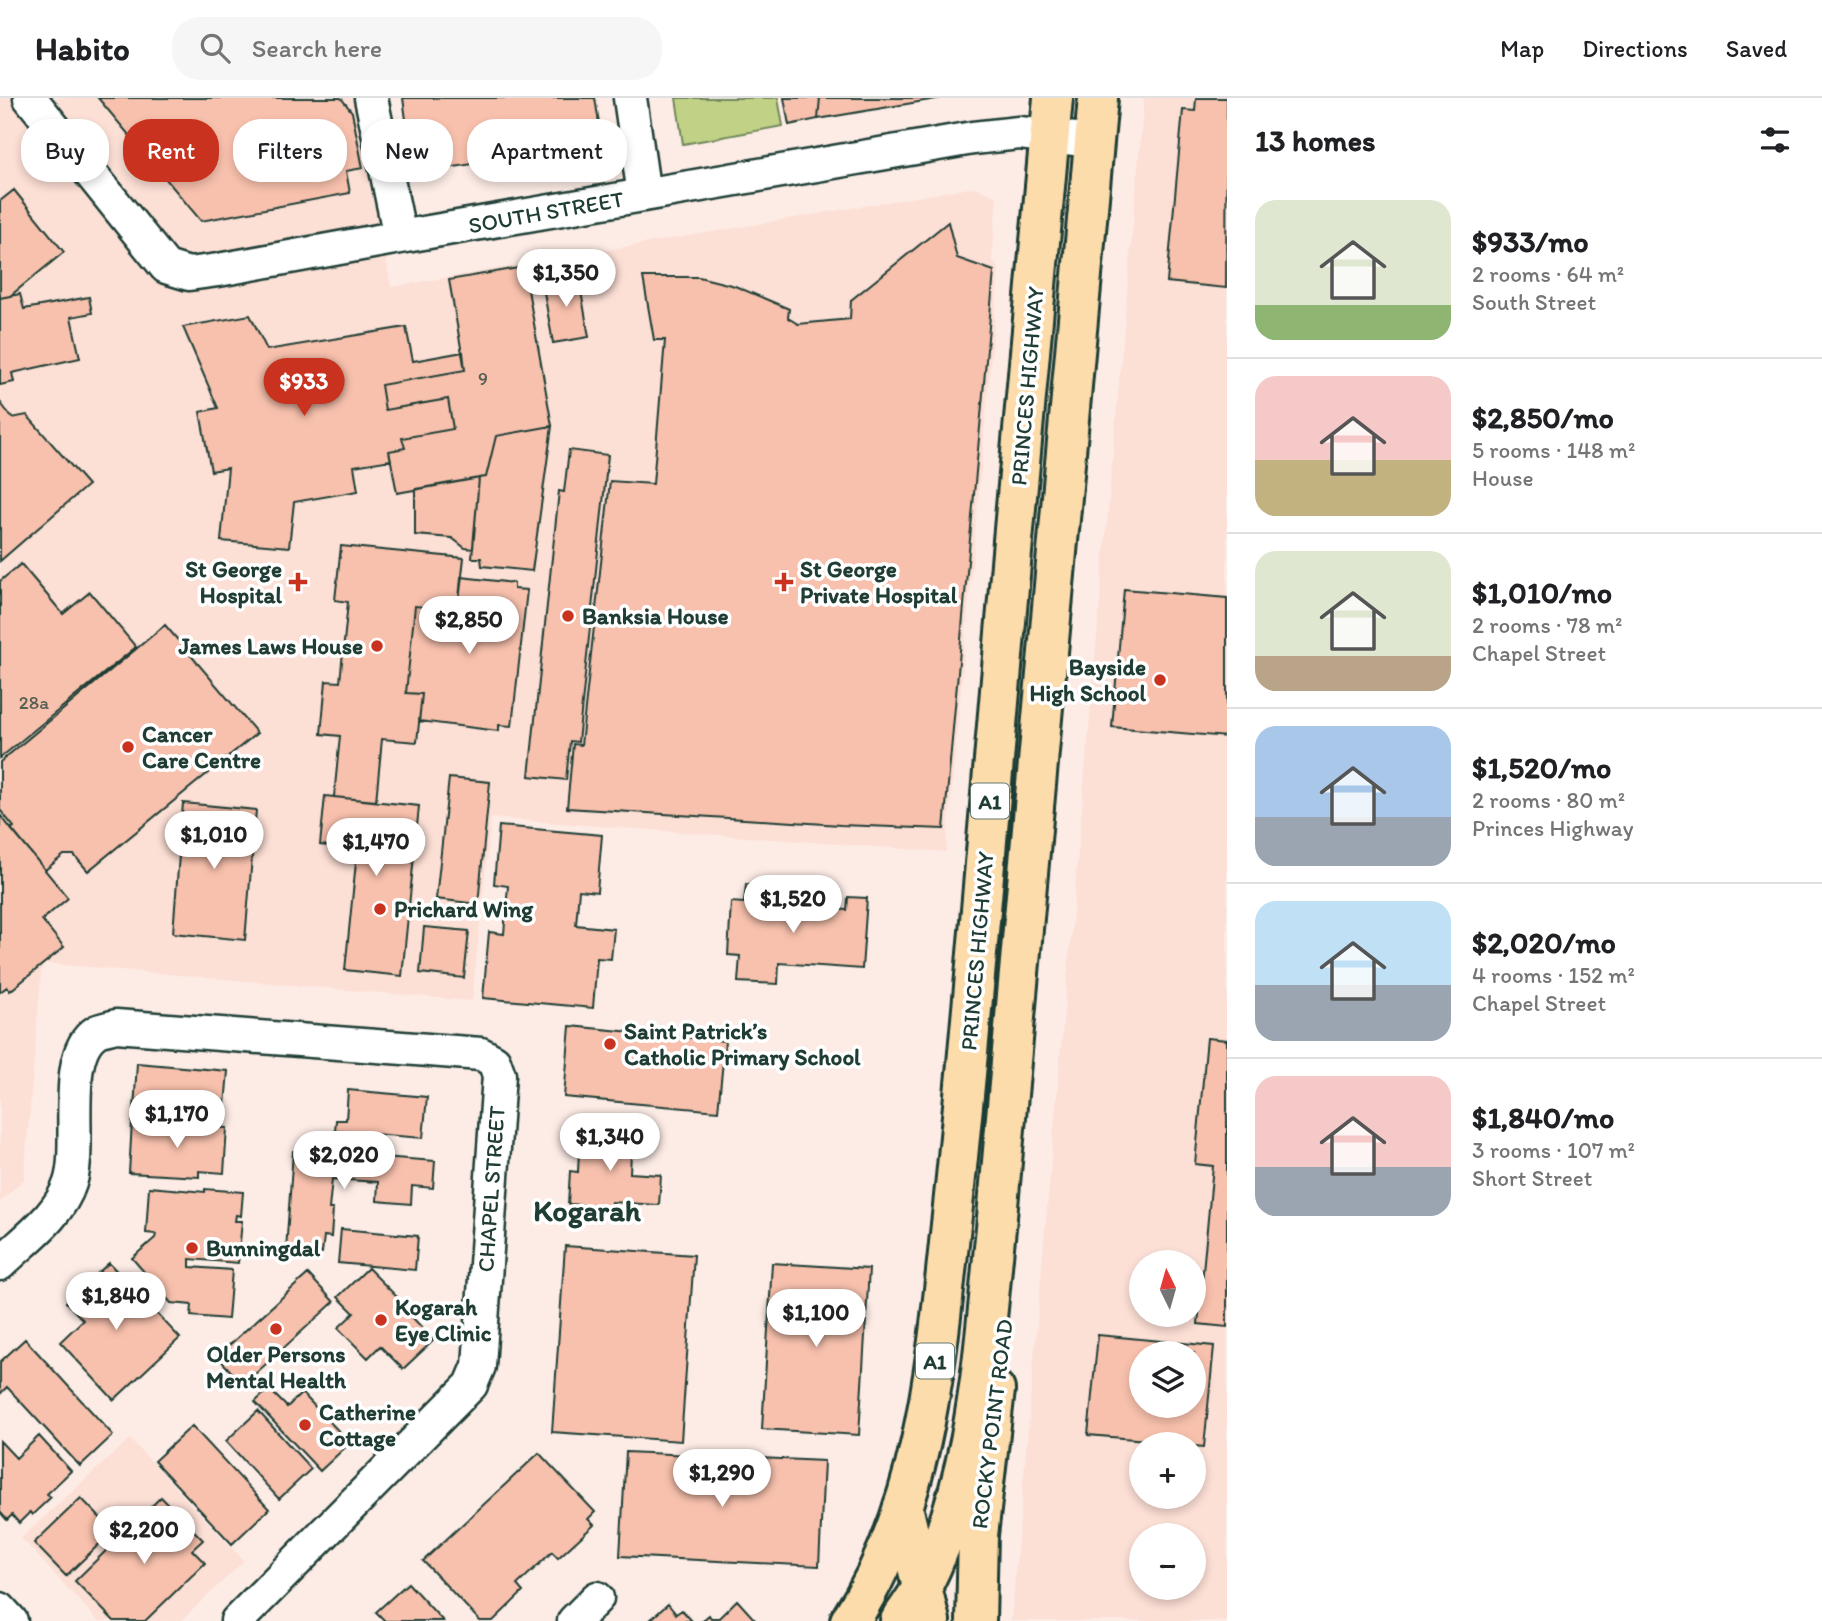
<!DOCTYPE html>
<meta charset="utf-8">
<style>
:root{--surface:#fff;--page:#f6f6f6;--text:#202124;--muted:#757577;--line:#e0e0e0;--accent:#c8321e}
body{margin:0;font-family:Itim,sans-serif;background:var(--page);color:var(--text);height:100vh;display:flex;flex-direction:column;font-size:26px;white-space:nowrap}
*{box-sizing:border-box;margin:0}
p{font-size:23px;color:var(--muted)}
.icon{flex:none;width:38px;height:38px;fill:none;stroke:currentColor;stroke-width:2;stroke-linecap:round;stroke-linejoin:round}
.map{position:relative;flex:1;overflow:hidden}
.panel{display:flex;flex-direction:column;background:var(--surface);width:595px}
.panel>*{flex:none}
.hud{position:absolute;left:21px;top:21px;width:665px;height:63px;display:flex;gap:14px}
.needle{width:46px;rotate:355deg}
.tools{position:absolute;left:1129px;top:1152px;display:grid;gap:14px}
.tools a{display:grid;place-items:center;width:77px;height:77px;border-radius:50%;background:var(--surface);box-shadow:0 4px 10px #0003;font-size:35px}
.price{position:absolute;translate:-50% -60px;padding:0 16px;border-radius:24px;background:#fff;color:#222;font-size:23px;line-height:46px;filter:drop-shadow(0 2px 4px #0008)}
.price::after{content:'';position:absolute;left:50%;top:42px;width:21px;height:16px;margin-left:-10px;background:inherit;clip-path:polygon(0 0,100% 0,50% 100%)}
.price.selected{background:var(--accent);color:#fff}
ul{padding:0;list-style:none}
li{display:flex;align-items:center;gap:21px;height:175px;padding:0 28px}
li+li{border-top:2px solid var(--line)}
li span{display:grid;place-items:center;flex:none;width:196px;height:140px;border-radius:21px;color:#555}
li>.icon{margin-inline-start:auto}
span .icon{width:84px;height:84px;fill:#fffc;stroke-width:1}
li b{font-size:30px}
h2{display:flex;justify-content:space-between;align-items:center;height:84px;padding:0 28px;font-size:30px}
.chip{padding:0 24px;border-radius:28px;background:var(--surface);box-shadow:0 4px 10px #0003;font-size:24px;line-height:63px}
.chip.selected{background:var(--accent);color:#fff}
header{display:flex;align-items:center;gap:42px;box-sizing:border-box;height:98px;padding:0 35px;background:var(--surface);border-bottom:2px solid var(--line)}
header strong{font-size:33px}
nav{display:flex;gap:38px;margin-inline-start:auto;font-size:24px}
.search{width:490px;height:63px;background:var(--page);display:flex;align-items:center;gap:18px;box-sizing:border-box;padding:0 24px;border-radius:28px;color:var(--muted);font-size:26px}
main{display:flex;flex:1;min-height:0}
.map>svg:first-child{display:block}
.built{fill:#fcdfd5;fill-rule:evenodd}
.green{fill:#c1d286;stroke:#70885d;stroke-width:2}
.building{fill:#f8c1ad;stroke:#1f3d34;stroke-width:2;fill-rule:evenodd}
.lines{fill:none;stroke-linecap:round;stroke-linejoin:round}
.minor-casing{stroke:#1f3d34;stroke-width:37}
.major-casing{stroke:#1f3d34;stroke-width:44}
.highway-casing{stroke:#1f3d34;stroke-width:44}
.minor{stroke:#fff;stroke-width:32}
.major{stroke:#fddcac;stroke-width:38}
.highway{stroke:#fddcac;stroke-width:38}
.poi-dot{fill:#c8321e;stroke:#fff;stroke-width:2.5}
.labels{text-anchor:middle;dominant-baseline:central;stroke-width:7;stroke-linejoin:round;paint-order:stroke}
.number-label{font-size:19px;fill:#555e52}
.shield{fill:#fff;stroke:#627771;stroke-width:2}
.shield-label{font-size:21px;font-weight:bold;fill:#1f3d34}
.street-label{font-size:23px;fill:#1f3d34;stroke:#fff}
.poi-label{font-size:23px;font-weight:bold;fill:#1f3d34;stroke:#fff;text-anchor:start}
.district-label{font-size:30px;font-weight:bold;fill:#1f3d34;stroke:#fff}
</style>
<header>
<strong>Habito</strong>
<div class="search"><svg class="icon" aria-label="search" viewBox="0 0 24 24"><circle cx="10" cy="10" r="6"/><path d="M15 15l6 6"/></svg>Search here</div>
<nav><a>Map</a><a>Directions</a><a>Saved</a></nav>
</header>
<main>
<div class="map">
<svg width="1227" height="1523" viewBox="0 0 1227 1523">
<rect width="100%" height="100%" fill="#fdece6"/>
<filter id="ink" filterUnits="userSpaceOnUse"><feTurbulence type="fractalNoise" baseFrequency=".0143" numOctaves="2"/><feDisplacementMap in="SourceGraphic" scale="14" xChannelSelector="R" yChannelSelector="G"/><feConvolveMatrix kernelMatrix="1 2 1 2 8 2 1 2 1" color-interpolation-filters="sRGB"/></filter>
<g filter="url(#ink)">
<!-- built -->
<path class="built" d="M0 0H350L361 13 391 189 975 89 997 99 992 161 999 172 946 754 491 720 472 903 42 865 24 1081 0 1104Z
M1144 0H1227V1523H1011ZM1141 1164H1194V1216H1141ZM1141 1255H1194V1307H1141ZM1141 1346H1194V1398H1141ZM1141 1437H1194V1489H1141Z
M130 1341 244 1463 181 1523H98L21 1440Z"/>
<!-- green -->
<path class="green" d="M676 0H778L783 28 683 46Z"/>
<!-- building -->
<path class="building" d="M98 0H341L352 14 363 70 346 73 350 95 201 123Z
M403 0H595L600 31 477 53 479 65 423 74 415 28 407 29Z
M784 0H820L818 21 789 27Z
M820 0H942L818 21Z
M1196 0H1227L1226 190 1167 184 1183 12 1195 13Z
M14 92 64 154 10 198 0 200V103Z
M948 124 957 160 994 173 944 731 841 727 567 710 573 646 581 647 610 383 653 386 665 242H654L643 179H699L735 188 789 211 788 220 798 226 850 221 851 202Z
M524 169 552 328 496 338 486 379 397 395 389 353 405 350 402 340 453 331 448 301 385 312 381 287 465 272 449 182Z
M578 176 589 239 553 245 542 183Z
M20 196 24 211 89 199 92 215 71 219 80 260 12 275 14 284 0 287V200Z
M250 217 267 252 406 229 413 263 463 254 465 272 381 287 385 312 448 301 453 331 402 340 405 350 389 353 391 362 354 368 358 393 294 404 289 449 221 443 228 370 211 373 200 314 218 310 183 229Z
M0 304 12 320 27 317 88 387 0 463Z
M552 328 532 473 482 468 481 460H472L479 380 486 379 496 338Z
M569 352 608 357 578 644 570 643 566 682 529 678 559 393 564 394Z
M479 380 473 451 465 450 452 440 415 437V391Z
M341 448 464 460 458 512 415 508 406 595 422 596 417 644 382 641 376 703 334 699 340 638 321 636 326 583 340 584 348 504 335 502Z
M21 466 63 516 90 494 136 549 0 660V483Z
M461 479 514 485V491L527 492 512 628 499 627V633L419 623 422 596 406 595 415 508 458 512Z
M1124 491 1227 500V639L1112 629Z
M165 527 257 635 88 773 74 757H64L45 772 11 731 14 729 0 712V664Z
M449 680 490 684 478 806 436 801Z
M325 698 419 708 402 878 345 872 359 734 351 733 349 750 320 747Z
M183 705 256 712 245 842 173 835Z
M0 717 68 800 42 822 64 849 10 893 7 889 0 894Z
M499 728 602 737 597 794 579 792 576 827 614 831 611 861 597 860 593 910 483 900 489 834 504 836 508 788 494 786Z
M746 786 783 788 782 808 847 812 848 799 867 800 862 871 779 865 778 886 738 884 740 858 728 857 731 804 744 805Z
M424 829 469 833 464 880 420 875Z
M570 928 725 943 718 1013 564 999Z
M1207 940 1227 942V1229L1198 1226 1213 1068 1195 1066Z
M137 965 228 973 224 1019 134 1011Z
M348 992 427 999 423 1040 335 1033 336 1022H346Z
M132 1024 227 1030 224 1075 199 1073V1079L129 1075Z
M580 1032 632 1036 630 1075 661 1077 659 1107 611 1104V1109L568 1106 570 1073 578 1074Z
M293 1053 333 1057 332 1067 355 1069V1057L435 1063 433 1090 412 1088 411 1106 377 1103 378 1084 332 1081 329 1111H333L331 1139 324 1138 322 1155 286 1152Z
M149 1089 205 1094V1091L243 1094 241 1118 236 1117 235 1123H242L238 1165 190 1161V1169L232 1172 228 1221 191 1218 192 1207 171 1205 132 1160 155 1140 156 1136 146 1135Z
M341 1131 418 1138 415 1172 338 1165Z
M565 1148 694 1157 681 1343 552 1334Z
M109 1165 180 1240 114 1302 60 1244 83 1222 66 1204Z
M772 1165 869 1171 859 1337 762 1331Z
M368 1170 407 1209 404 1211 434 1242 403 1271 380 1248 368 1260 338 1230 354 1215 338 1199Z
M308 1176 334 1204 243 1287 217 1258Z
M1098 1237 1214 1248 1204 1349 1194 1348V1346L1088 1337ZM1141 1255H1194V1307H1141Z
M25 1241 113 1337 80 1368 7 1289 0 1296V1264Z
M269 1291 287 1309 302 1295 350 1345 320 1373 255 1304Z
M258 1313 311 1371 279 1401 226 1343Z
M192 1328 269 1411 232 1446 154 1363Z
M39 1338 71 1373 47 1396 51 1399 32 1417 30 1414 19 1425 12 1417 7 1422 0 1414V1343L16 1360Z
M626 1354 824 1363 819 1468 620 1458Z
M539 1355 595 1414 588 1421 594 1427 558 1460 552 1454 517 1487 523 1494 493 1523H480L423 1463Z
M161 1399 203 1442 192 1452 205 1465 145 1523H114L75 1483Z
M81 1400 113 1433 66 1478 34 1445Z
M408 1485 443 1523H385L376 1514Z
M737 1502 756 1523H702L709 1517 711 1520H719Z
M668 1506 676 1516 682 1512 692 1523H649Z"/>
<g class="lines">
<!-- minor casing -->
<g class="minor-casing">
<path id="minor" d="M30 0 166 169 189 176 218 172 400 139 973 40 1019 35 1094 43
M371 0 400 139
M630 0 644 97
M0 1166C24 1142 59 1119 70 1085 83 1047 60 957 96 934 101 931 110 930 116 928L481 956 494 963 499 977 479 1268 471 1287 237 1523
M0 1511 11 1523
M574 1523 597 1500"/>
</g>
<!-- major casing -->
<g class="major-casing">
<path id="major" d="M903 1409 930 1523
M976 1523 978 1437 995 1292"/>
</g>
<!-- highway casing -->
<g class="highway-casing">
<path id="highway" d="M850 1523C924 1409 936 1268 950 1136 962 1028 971 920 981 812 1004 541 1028 271 1053 0
M900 1523C908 1511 917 1500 923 1487 979 1376 983 1250 996 1130L1098 0"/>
</g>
<!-- minor -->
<use href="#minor" class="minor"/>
<!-- major -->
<use href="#major" class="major"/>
<!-- highway -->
<use href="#highway" class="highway"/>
</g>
</g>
<!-- markers -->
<g class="poi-dot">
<path d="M294.5 473.5h7v7h7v7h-7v7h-7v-7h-7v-7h7z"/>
<path d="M780.5 473.5h7v7h7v7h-7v7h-7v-7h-7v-7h7z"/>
<circle cx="568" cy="518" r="7"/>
<circle cx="377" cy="548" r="7"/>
<circle cx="1160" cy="582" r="7"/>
<circle cx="128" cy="649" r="7"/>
<circle cx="380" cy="811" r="7"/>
<circle cx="610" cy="946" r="7"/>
<circle cx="192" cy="1150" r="7"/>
<circle cx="381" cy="1222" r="7"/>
<circle cx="276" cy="1231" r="7"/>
<circle cx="305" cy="1327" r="7"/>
</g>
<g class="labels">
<!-- number labels -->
<g class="number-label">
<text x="483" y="280">9</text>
<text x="34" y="604">28a</text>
</g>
<!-- shield labels -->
<g class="shield">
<rect x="971" y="685.5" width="38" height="35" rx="5"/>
<rect x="916" y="1245.5" width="38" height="35" rx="5"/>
</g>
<g class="shield-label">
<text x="990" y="703">A1</text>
<text x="935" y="1263">A1</text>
</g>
<!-- street labels -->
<g class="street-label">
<text transform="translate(546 114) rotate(-10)">SOUTH STREET</text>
<text transform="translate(1027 288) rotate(-85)">PRINCES HIGHWAY</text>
<text transform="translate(977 853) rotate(-85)">PRINCES HIGHWAY</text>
<text transform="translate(491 1091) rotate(-86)">CHAPEL STREET</text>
<text transform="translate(992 1326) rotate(-83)">ROCKY POINT ROAD</text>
</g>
<!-- poi labels -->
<g class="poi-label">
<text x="282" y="471" text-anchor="end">St George<tspan x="282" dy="26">Hospital</tspan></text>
<text x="800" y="471">St George<tspan x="800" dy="26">Private Hospital</tspan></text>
<text x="582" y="518">Banksia House</text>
<text x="363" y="548" text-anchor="end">James Laws House</text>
<text x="1146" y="569" text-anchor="end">Bayside<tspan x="1146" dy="26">High School</tspan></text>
<text x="142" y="636">Cancer<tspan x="142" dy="26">Care Centre</tspan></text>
<text x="394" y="811">Prichard Wing</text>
<text x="624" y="933">Saint Patrick’s<tspan x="624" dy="26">Catholic Primary School</tspan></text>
<text x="206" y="1150">Bunningdal</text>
<text x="395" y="1209">Kogarah<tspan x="395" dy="26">Eye Clinic</tspan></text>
<text x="276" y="1256" text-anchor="middle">Older Persons<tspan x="276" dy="26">Mental Health</tspan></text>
<text x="319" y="1314">Catherine<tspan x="319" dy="26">Cottage</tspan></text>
</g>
<!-- district labels -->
<g class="district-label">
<text x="587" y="1112">Kogarah</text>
</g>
</g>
</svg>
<div class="tools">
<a><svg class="needle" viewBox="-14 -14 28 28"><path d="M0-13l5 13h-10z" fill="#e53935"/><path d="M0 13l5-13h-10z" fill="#757577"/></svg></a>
<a><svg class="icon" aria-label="layers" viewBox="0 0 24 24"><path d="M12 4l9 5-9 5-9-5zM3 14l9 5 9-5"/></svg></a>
<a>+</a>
<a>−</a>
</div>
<b class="price" style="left:566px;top:211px">$1,350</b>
<b class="price selected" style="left:304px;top:320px">$933</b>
<b class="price" style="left:469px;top:558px">$2,850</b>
<b class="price" style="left:214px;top:773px">$1,010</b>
<b class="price" style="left:376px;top:780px">$1,470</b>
<b class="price" style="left:793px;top:837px">$1,520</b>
<b class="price" style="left:177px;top:1052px">$1,170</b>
<b class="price" style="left:610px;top:1075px">$1,340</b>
<b class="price" style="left:344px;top:1093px">$2,020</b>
<b class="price" style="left:116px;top:1234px">$1,840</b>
<b class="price" style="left:816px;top:1251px">$1,100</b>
<b class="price" style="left:722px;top:1411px">$1,290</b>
<b class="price" style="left:144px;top:1468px">$2,200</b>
<div class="hud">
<a class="chip">Buy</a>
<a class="chip selected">Rent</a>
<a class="chip">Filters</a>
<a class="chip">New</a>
<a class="chip">Apartment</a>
</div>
</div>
<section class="panel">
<h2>13 homes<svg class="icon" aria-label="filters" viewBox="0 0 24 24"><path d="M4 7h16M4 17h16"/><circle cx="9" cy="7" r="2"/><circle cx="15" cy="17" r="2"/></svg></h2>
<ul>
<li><span style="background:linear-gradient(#dfe7d0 75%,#8fb573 0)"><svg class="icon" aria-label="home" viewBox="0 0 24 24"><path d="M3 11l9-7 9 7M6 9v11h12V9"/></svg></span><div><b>$933/mo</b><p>2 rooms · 64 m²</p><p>South Street</p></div></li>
<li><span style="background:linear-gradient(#f6c9c9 60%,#c2b280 0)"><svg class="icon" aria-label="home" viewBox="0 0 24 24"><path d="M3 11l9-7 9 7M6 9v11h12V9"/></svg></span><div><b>$2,850/mo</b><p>5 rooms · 148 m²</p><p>House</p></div></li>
<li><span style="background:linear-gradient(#dfe7d0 75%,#b9a48a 0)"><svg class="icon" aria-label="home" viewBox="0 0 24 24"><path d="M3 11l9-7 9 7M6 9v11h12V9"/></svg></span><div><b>$1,010/mo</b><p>2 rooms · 78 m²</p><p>Chapel Street</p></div></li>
<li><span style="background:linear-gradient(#a9c7e8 65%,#9aa5b1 0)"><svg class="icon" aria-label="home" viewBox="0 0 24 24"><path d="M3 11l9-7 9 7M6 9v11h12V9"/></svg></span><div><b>$1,520/mo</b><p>2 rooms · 80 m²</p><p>Princes Highway</p></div></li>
<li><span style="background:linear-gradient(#bfe0f5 60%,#9aa5b1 0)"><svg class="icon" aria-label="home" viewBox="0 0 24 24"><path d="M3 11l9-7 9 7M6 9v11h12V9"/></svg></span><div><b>$2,020/mo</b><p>4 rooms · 152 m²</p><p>Chapel Street</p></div></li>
<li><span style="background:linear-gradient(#f6c9c9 65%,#9aa5b1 0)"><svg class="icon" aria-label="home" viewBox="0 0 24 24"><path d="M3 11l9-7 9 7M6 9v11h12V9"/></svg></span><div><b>$1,840/mo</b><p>3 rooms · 107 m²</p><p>Short Street</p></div></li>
</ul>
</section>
</main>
